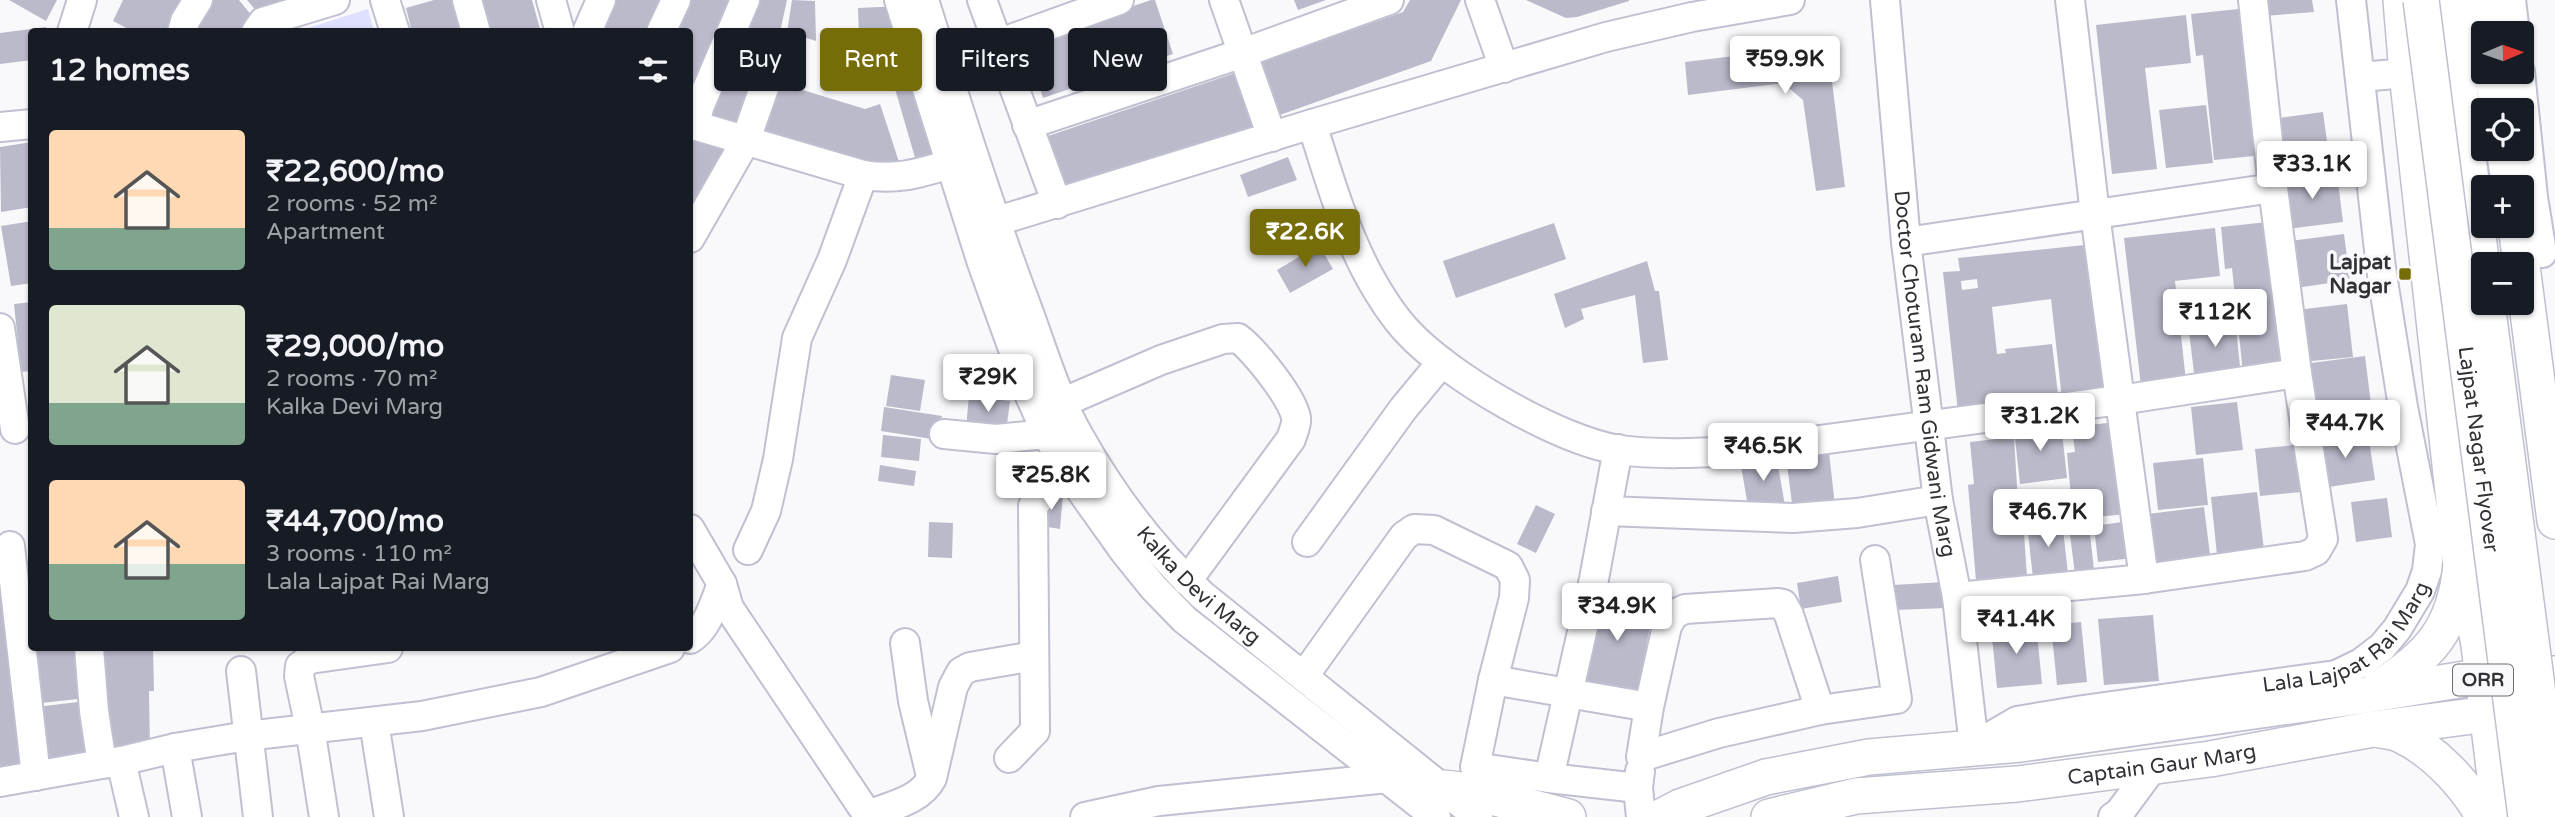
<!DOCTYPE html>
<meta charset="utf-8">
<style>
:root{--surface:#171b24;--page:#20242c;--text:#f1f3f6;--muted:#9ea1a6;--accent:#766d09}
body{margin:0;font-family:"Varela Round",sans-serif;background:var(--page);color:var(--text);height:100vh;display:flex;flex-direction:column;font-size:26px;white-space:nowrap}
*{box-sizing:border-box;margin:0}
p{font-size:23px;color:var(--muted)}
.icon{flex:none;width:38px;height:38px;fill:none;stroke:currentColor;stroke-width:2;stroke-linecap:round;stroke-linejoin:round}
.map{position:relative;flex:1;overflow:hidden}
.details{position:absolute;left:28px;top:28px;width:665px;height:623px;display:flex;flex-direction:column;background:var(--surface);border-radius:7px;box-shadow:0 2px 5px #0004}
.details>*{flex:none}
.guide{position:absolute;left:714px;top:28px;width:665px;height:63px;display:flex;gap:14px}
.needle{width:46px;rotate:88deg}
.buttons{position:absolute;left:2471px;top:21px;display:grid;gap:14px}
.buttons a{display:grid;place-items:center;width:63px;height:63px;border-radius:7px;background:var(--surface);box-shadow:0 2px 5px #0004;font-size:35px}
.price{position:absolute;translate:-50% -60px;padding:0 16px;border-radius:7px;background:#fff;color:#222;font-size:23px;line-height:46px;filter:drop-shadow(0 2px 4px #0008)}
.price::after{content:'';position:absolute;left:50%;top:42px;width:21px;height:16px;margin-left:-10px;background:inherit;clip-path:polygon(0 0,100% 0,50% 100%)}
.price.selected{background:var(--accent);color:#fff}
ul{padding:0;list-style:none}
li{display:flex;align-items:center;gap:21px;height:175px;padding:0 21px}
li span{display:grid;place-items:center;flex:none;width:196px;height:140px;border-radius:7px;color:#555}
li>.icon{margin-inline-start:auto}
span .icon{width:84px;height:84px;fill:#fffc;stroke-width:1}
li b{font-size:30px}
h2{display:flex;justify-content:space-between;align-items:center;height:84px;padding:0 21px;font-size:30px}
.tag{padding:0 24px;border-radius:7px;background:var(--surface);box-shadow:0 2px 5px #0004;font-size:24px;line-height:63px}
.tag.selected{background:var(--accent);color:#fff}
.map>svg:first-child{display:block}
.green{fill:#dfe0ff}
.building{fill:#babacb;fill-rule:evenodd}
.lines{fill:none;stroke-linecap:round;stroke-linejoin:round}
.minor-casing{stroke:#bfc0d0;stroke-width:32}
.major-casing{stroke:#bfc0d0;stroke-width:38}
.minor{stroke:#fff;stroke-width:28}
.major{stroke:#fff;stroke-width:35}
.major-bridge-casing{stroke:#bfc0d0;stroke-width:38;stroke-linecap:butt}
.major-bridge{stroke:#fff;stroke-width:35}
.poi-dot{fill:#766d09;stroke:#f9f9fc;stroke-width:2.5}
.labels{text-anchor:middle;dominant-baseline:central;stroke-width:7;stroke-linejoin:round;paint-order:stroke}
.shield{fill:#f9f9fc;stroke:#6d6d72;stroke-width:2}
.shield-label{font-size:19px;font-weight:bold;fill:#313137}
.poi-label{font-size:21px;font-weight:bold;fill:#313137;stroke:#f9f9fc;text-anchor:end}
.street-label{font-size:21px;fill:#313137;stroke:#f9f9fc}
</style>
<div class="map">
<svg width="2555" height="817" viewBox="0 0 2555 817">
<rect width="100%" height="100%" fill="#f9f9fc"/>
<!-- green -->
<path class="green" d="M368 9 374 31H298Z"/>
<!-- building -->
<path class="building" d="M9 0H57L46 21Z
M123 0H183L172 32H134L113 21Z
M214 0H239L256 21 250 32H194Z
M247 0H301L262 18Z
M434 0H460L469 32H412L406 8Z
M475 0H532L541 32H484Z
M609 0H672L658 32H594Z
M678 0H740L690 116V32H664Z
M746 0H787L780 32 743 133 700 117Z
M792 0 815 1 816 41 787 32Z
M1151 0H1155L1173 54 1043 98 1025 43Z
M1294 0H1326L1298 10Z
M1410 0H1461L1431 61 1277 116 1259 63 1403 12Z
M1526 0H1629V1L1577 17 1566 18Z
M2264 0H2312L2314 12 2265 16Z
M902 6 903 37 859 39 858 8Z
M2248 8 2264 155 2214 160 2203 55 2196 56 2191 14Z
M2186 15 2191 63 2145 68 2157 169 2112 174 2096 25Z
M46 27V32H32V60L0 64V33Z
M908 44 942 161 918 168 884 51Z
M1817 46 1829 57 1845 187 1816 191 1803 100 1783 83 1688 95 1685 62Z
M1241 71 1259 126 1067 191 1048 136Z
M770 80 865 109 880 104 903 174 750 134Z
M2206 105 2213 163 2166 168 2159 110Z
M2323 112 2330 164 2279 171 2272 119Z
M690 129 741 144 690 230Z
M32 142V207L1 212 0 147Z
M1288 157 1297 180 1248 197 1240 175Z
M2337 173 2343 222 2287 229 2281 179Z
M32 221V283L11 286 1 226Z
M2277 221 2293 368 2243 373 2232 268 2225 269 2221 227Z
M1554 223 1566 259 1456 298 1443 261Z
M2215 228 2220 276 2175 281 2186 381 2141 386 2124 238Z
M2344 234 2350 280 2296 288 2290 241Z
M2094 244 2110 394 2062 399 2051 299 2035 301 1992 307 1997 354 2006 353 2005 349 2052 344 2059 402 1958 412 1943 272 1960 271 1958 258ZM1977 279 1978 288 1962 290 1961 281Z
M1319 245 1333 269 1290 293 1277 270Z
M1647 261 1655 291H1659L1668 360 1643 363 1635 295 1581 309 1584 319 1565 328 1554 294Z
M32 302V371L21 372 14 304Z
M2347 304 2353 357 2302 362 2296 310Z
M2235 318 2241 376 2195 381 2188 323Z
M2365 356 2372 412 2318 419 2311 363Z
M891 375 925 380 920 411 886 406Z
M969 396 1010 401 1006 432 966 428Z
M2237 402 2243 450 2196 455 2191 407Z
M884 407 942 416 938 440 881 431Z
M2116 422 2128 514 2073 519 2067 453 2075 452 2072 427Z
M2061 423 2067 478 2020 484 2014 429Z
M2368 433 2375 480 2322 488 2315 441Z
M883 435 921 439 919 461 881 457Z
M2014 437 2019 519 2023 518 2027 577 1976 581 1968 485 1974 484 1970 442Z
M2305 444 2310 491 2260 496 2255 449Z
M1829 452 1835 506 1793 511 1786 457Z
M1776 454 1785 506 1749 512 1740 460Z
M2203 458 2208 505 2158 510 2153 463Z
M880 465 916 471 914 486 878 481Z
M2257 492 2264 550 2217 555 2211 497Z
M1063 494 1060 529 1035 525 1043 498Z
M2387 498 2392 537 2356 542 2351 502Z
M1536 505 1555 514 1536 553 1517 544Z
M2204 507 2211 563 2155 570 2148 514Z
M2062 520 2068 574 2033 578 2027 524Z
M2129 521 2133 558 2098 562 2094 526Z
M929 522 953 523 952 558 928 557Z
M2089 525 2095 579 2076 582 2069 527Z
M32 564V648H81L87 698 32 704 16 565Z
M0 573 25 787 0 789Z
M1838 576 1842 602 1801 609 1797 583Z
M1944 582 1946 608 1894 610 1893 585Z
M1597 588 1655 598 1637 698 1579 687Z
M2153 615 2159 681 2104 685 2098 619Z
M2081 622 2087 682 2057 685 2051 625Z
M2036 623 2042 684 1997 688 1991 627Z
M94 648H153L154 691H149L150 754 103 755Z
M86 701 94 772 36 779 28 708Z"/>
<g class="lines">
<!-- minor casing -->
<g class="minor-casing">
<g id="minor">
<path d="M385 0 395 32"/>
<path d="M467 0 476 32"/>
<path d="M551 0 560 32"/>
<path d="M899 0 982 263 1030 396 1047 434 1065 468 1124 551 1153 587 1185 620 1436 817"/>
<path id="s1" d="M924 0C957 105 990 210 1029 313 1044 354 1057 398 1079 436 1112 495 1153 549 1202 595L1478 817"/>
<path d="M982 0 1057 204"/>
<path d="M1224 0 1272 137"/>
<path d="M1480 0 1504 68"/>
<path id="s2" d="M1885 0 1906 242 1938 500 1957 597 1974 746 2017 721 2083 710 2336 675 2361 663 2382 647 2397 629 2420 591 2427 571 2430 544 2403 407 2381 268 2351 0"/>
<path d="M2070 0 2095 214 2144 579"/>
<path d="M2511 0 2515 33"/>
<path d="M72 32 82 0"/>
<path d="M182 32 185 21 198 0"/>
<path d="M256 32 263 22 335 0"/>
<path d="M587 32 601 0"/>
<path d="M661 32 676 0"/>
<path d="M997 44 1119 0"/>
<path d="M2520 72 2533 197 2542 253"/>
<path d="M2360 77 2407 73"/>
<path d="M690 124 863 175C899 180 916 174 950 164"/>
<path d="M1312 124C1328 175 1343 227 1368 274 1379 294 1392 315 1407 331 1449 377 1558 440 1619 450 1658 455 1698 453 1737 451L2120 400 2297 373"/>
<path d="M1027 125 1243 53 1389 0"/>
<path d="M694 126 700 105 745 0"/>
<path d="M0 127 32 124"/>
<path d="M978 227 1312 124 1606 37 1692 17 1790 0"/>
<path d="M690 238 745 142 776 54"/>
<path d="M1906 242 2273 188"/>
<path d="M0 328 15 429"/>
<path d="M1064 402 1161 360 1223 339 1238 338C1255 351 1293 398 1296 418 1297 425 1293 432 1291 439L1187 581"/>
<path d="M944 434 996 439 1047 434"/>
<path d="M1606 511 1793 518 1857 513 1938 500"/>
<path d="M690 529 722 584 729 608 869 817"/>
<path d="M1307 542 1403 409 1442 362"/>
<path d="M10 546 36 776"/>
<path d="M748 550 766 511 778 459 797 338 832 260 863 175"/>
<path d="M1957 597 2144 579 2305 556 2316 551 2323 539 2297 373 2273 188 2253 0"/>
<path d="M690 639C708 628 714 603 722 584"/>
<path d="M905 643 913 701 930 772"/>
<path d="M89 648 94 711 102 764 121 761 134 817"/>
<path d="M241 671 258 817"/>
<path d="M1304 676 1404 536 1414 529 1434 530 1508 566 1515 580 1514 598 1493 680 1475 767 1549 778 1594 579 1618 449"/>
<path d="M1493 680 1649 707 1667 626 1674 614 1685 609 1778 603 1783 604 1789 615 1820 710 1719 733 1641 757 1649 707"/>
<path d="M1820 710 1897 699 1875 560"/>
<path d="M374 722 389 817"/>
<path d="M175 748 187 817"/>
<path d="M1009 758 1035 731 1033 506 1065 468"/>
<path d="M121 761 175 748 247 736 422 716 541 692 670 648"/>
<path d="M1640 771 1638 788 1641 817"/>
<path d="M1549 778 1638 788"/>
<path d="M0 782 102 764"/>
<path d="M868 815C890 806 920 801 932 778L953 687 961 672 970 667 1034 656"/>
<path d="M324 817 310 728 299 676 300 666 310 659 388 648"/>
<path d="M1085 817 1159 801 1398 777"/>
<path d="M2113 817 2119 813 2153 767"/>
</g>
</g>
<!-- major casing -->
<g class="major-casing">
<g id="major">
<path d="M2448 0 2483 275"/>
<path d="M2481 0 2486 33"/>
<path d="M2492 72 2498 110"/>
<path d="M2504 149 2510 187"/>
<path d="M2516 226 2521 264"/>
<path d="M2522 266 2555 521"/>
<path d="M2465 573 2479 645 2500 817"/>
<path d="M2376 690C2429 657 2455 629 2461 565L2407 73 2401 0"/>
<path d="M2380 730C2387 731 2395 732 2401 735 2435 751 2466 785 2484 817"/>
<path d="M1444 788 1469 791 1568 817"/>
<path d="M1661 817 1680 807 1766 777 1869 757 2021 744 2367 695 2483 676 2555 674"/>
<path id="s3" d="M1769 817 1856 796 2017 784 2210 759 2373 729 2488 714 2541 710"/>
</g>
</g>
<!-- minor -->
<use href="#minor" class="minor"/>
<!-- major -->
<use href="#major" class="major"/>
<!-- major-bridge casing -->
<g class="major-bridge-casing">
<g id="major-bridge">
<path id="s4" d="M2421 0 2526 817"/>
<path d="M2487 303 2554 817"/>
</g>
</g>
<!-- major-bridge -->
<use href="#major-bridge" class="major-bridge"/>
</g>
<!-- markers -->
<rect class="poi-dot" x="2398" y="267" width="14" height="14" rx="3.5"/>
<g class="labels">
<!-- shield labels -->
<rect class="shield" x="2453" y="664.5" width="60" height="31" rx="5"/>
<g class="shield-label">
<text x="2483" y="680">ORR</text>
</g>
<!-- poi labels -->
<g class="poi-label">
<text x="2391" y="262">Lajpat<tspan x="2391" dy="24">Nagar</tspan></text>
</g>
<!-- street labels -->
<g class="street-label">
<text stroke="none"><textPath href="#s2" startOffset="376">Doctor Choturam Ram Gidwani Marg</textPath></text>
<text stroke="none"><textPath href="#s4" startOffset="453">Lajpat Nagar Flyover</textPath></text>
<text stroke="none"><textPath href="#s1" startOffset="656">Kalka Devi Marg</textPath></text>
<text stroke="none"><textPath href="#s2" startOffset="1152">Lala Lajpat Rai Marg</textPath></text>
<text stroke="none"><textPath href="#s3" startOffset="397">Captain Gaur Marg</textPath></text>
</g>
</g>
</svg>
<div class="buttons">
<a><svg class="needle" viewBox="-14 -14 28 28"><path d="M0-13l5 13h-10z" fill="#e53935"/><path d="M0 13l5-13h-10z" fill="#9ea1a6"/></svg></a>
<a><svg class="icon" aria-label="locate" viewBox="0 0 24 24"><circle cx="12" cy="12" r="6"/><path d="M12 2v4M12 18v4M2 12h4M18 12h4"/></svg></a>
<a>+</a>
<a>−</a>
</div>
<b class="price" style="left:1785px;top:96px">₹59.9K</b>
<b class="price" style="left:2312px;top:201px">₹33.1K</b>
<b class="price selected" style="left:1305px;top:269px">₹22.6K</b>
<b class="price" style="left:2215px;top:349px">₹112K</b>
<b class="price" style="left:988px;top:414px">₹29K</b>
<b class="price" style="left:2040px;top:453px">₹31.2K</b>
<b class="price" style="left:2345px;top:460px">₹44.7K</b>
<b class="price" style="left:1763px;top:483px">₹46.5K</b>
<b class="price" style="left:1051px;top:512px">₹25.8K</b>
<b class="price" style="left:2048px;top:549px">₹46.7K</b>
<b class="price" style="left:1617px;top:643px">₹34.9K</b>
<b class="price" style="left:2016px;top:656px">₹41.4K</b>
<div class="guide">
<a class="tag">Buy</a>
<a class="tag selected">Rent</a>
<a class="tag">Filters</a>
<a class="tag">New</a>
</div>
<section class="details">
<h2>12 homes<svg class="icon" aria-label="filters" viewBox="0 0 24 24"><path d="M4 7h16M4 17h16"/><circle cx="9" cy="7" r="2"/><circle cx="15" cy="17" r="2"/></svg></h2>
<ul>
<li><span style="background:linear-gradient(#ffd9b3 70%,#7fa58c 0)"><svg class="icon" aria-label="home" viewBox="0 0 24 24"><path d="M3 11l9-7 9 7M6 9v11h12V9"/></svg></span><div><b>₹22,600/mo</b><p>2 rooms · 52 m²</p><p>Apartment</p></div></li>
<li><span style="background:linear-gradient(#dfe7d0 70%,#7fa58c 0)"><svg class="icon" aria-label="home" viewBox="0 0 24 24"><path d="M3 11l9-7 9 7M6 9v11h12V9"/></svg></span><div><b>₹29,000/mo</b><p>2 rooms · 70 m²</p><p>Kalka Devi Marg</p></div></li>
<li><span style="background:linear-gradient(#ffd9b3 60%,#7fa58c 0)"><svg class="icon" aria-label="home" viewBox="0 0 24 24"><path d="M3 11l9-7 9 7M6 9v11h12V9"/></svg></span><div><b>₹44,700/mo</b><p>3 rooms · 110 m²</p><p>Lala Lajpat Rai Marg</p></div></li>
</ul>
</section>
</div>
